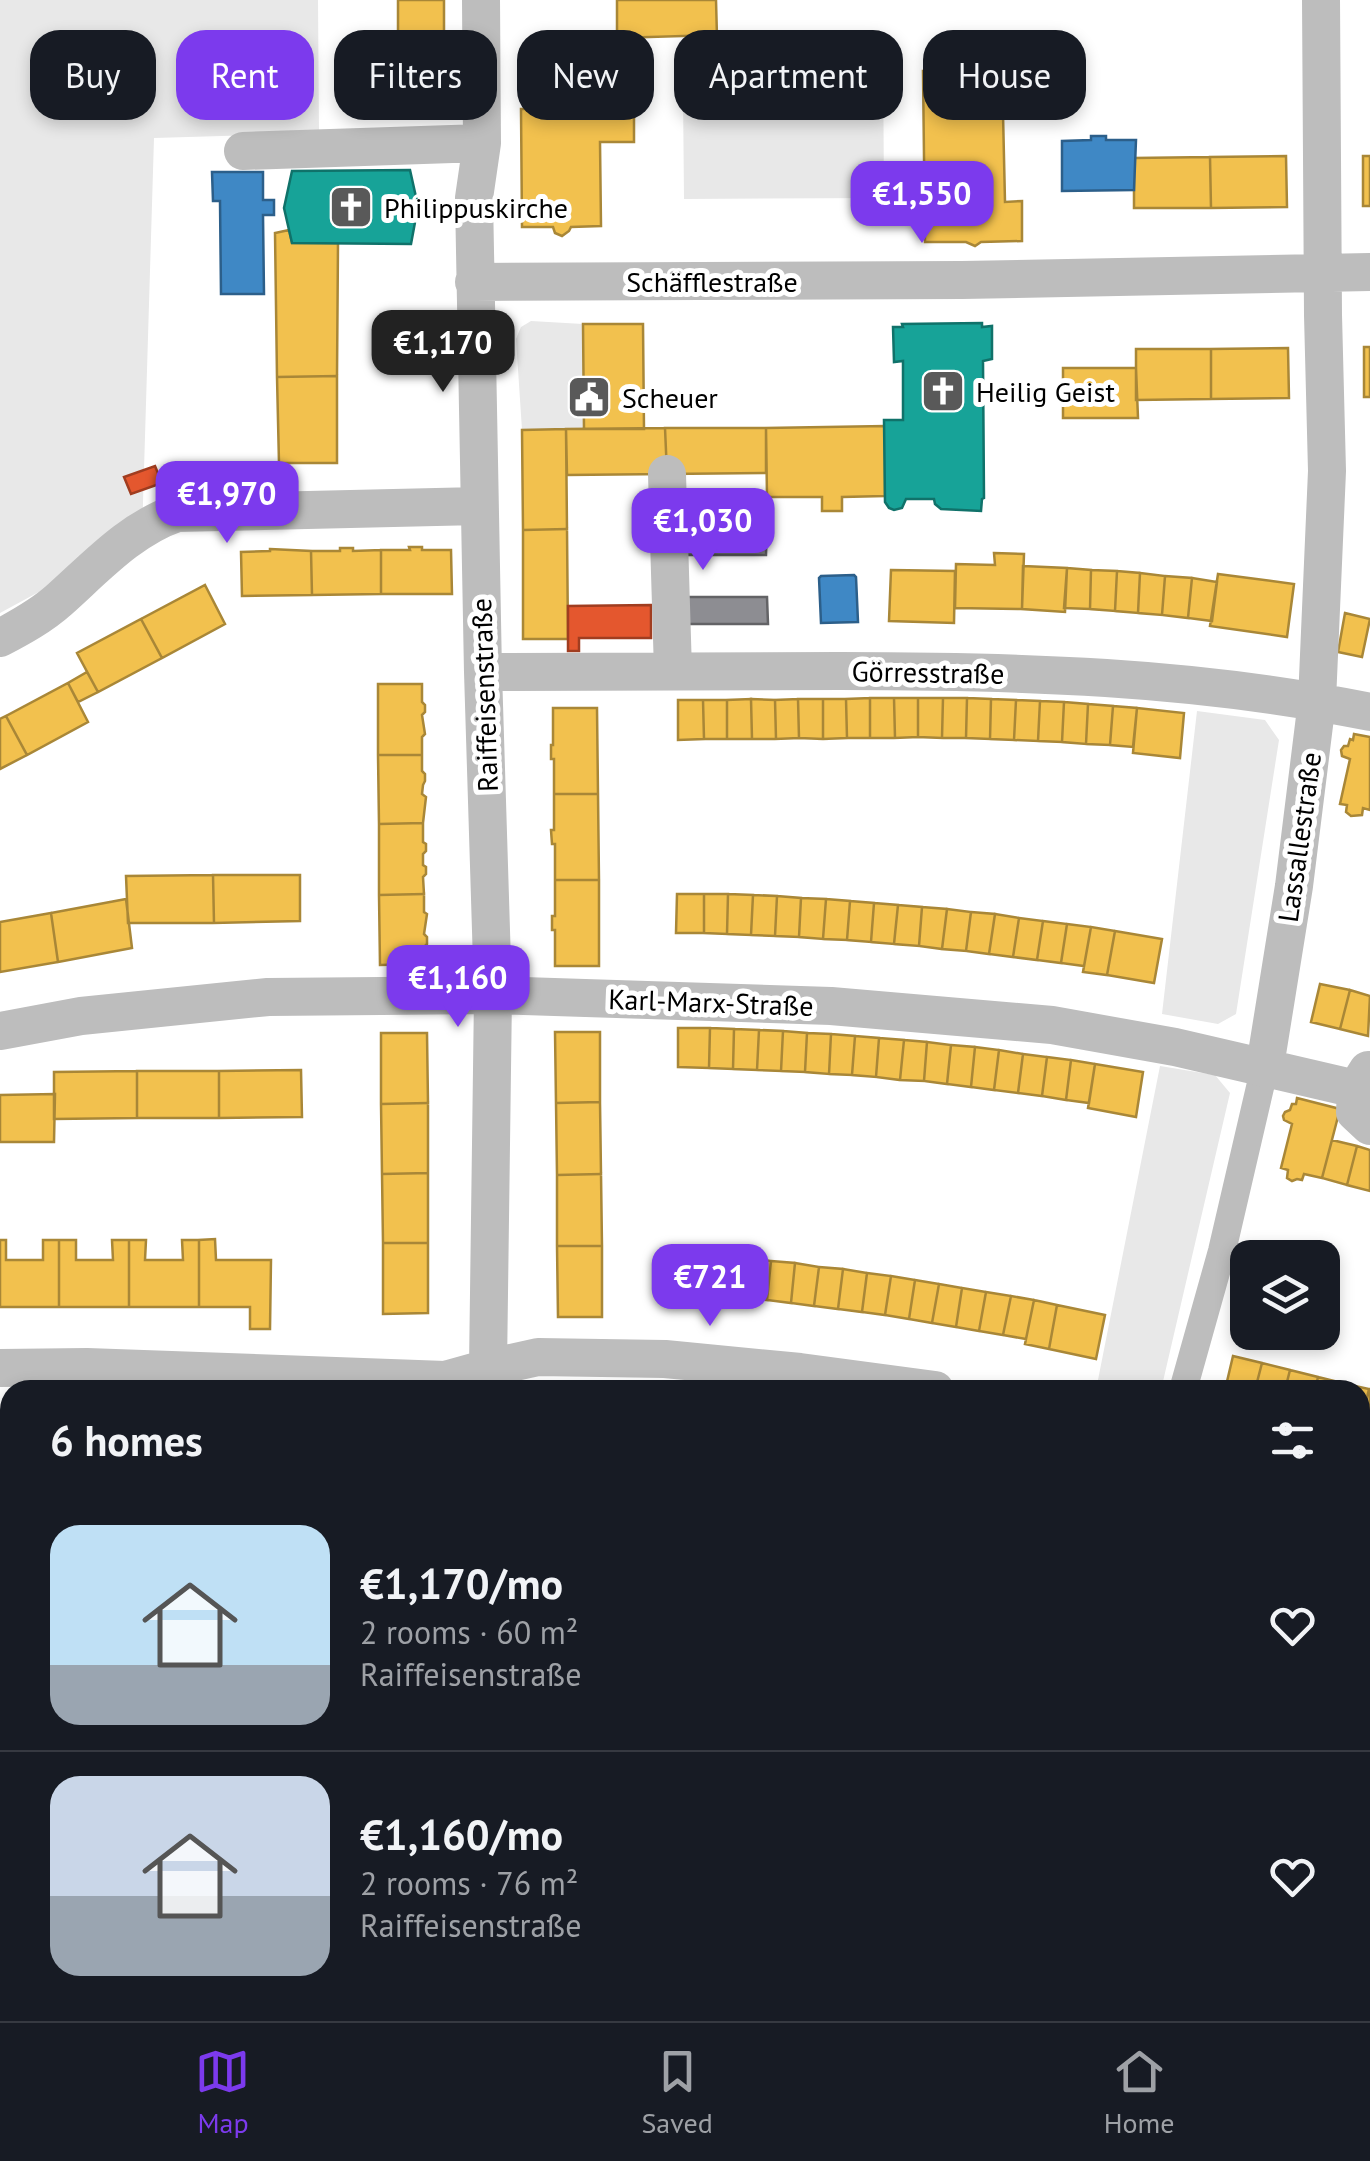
<!DOCTYPE html>
<meta charset="utf-8">
<style>
:root{--surface:#171b24;--page:#242831;--text:#f1f3f6;--muted:#9ea1a6;--line:#363941;--accent:#7c3aed}
body{margin:0;font-family:"PT Sans",sans-serif;background:var(--page);color:var(--text);height:100vh;display:flex;flex-direction:column;font-size:38px;white-space:nowrap}
*{box-sizing:border-box;margin:0}
p{font-size:32px;color:var(--muted)}
.icon{flex:none;width:55px;height:55px;fill:none;stroke:currentColor;stroke-width:2;stroke-linecap:round;stroke-linejoin:round}
.map{position:relative;flex:1;overflow:hidden}
.sheet{position:absolute;left:0px;top:1380px;width:1370px;height:642px;display:flex;flex-direction:column;background:var(--surface);border-radius:30px 30px 0 0;box-shadow:0 5px 15px #0003}
.sheet>*{flex:none}
.hud{position:absolute;left:30px;top:30px;width:1310px;height:90px;display:flex;gap:20px}
.controls{position:absolute;left:1230px;top:1240px;display:grid;gap:20px}
.controls a{display:grid;place-items:center;width:110px;height:110px;border-radius:20px;background:var(--surface);box-shadow:0 5px 15px #0003;font-size:50px}
.price{position:absolute;translate:-50% -85px;padding:0 22px;border-radius:20px;background:var(--accent);color:#fff;font-size:32px;line-height:65px;filter:drop-shadow(0 2px 5px #0008)}
.price::after{content:'';position:absolute;left:50%;top:60px;width:30px;height:22px;margin-left:-15px;background:inherit;clip-path:polygon(0 0,100% 0,50% 100%)}
.price.active{background:#222;color:#fff}
ul{padding:0;list-style:none}
li{display:flex;align-items:center;gap:30px;height:250px;padding:0 50px}
li+li{border-top:2px solid var(--line)}
li span{display:grid;place-items:center;flex:none;width:280px;height:200px;border-radius:30px;color:#555}
li>.icon{margin-inline-start:auto}
span .icon{width:120px;height:120px;fill:#fffc;stroke-width:1}
li b{font-size:42px}
h2{display:flex;justify-content:space-between;align-items:center;height:120px;padding:0 50px;font-size:42px}
.chip{padding:0 35px;border-radius:30px;background:var(--surface);box-shadow:0 5px 15px #0003;font-size:35px;line-height:90px}
.chip.active{background:var(--accent);color:#fff}
.tabs{display:flex;justify-content:space-around;align-items:center;height:140px;border-top:2px solid var(--line);background:var(--surface);font-size:28px;color:var(--muted)}
.tabs a{display:grid;justify-items:center;gap:5px}
.tabs .active{color:var(--accent)}
.map>svg:first-child{display:block}
.green{fill:#e8e8e8}
.homes{fill:#f2c14e;stroke:#a98737;stroke-width:2.5}
.shops{fill:#e4572e;stroke:#a03d20;stroke-width:2.5}
.schools{fill:#3f88c5;stroke:#2c5f8a;stroke-width:2.5}
.public{fill:#17a398;stroke:#10726a;stroke-width:2.5}
.industry{fill:#8d8d92;stroke:#636366;stroke-width:2.5}
.lines{fill:none;stroke-linecap:round;stroke-linejoin:round}
.pedestrian{stroke:#bdbdbd;stroke-width:28}
.minor{stroke:#bdbdbd;stroke-width:38}
.labels{text-anchor:middle;dominant-baseline:central;stroke-width:10;stroke-linejoin:round;paint-order:stroke}
.poi-label{font-size:28px;fill:#000;stroke:#fff;text-anchor:start}
.street-label{font-size:28px;fill:#000;stroke:#fff}
</style>
<div class="map">
<svg width="1370" height="2021" viewBox="0 0 1370 2021">
<rect width="100%" height="100%" fill="#fff"/>
<!-- green -->
<path class="green" d="M0 0H318L319 133 154 138 142 536 0 613Z
M883 49 884 198 684 199 683 93 780 92 781 50Z
M531 321 583 324 584 429 522 430 516 339 521 327Z
M1197 711 1265 720 1279 740 1236 1014 1218 1024 1162 1014Z
M1160 1066 1215 1075 1230 1093 1161 1390H1096Z"/>
<!-- homes -->
<path class="homes" d="M398 0H444V40L398 41Z
M617 0H716L717 37 716 35 617 38Z
M444 40 445 112 399 113 397 70H399L398 41Z
M1002 69 1005 202 1022 201V241L981 242 975 246 966 242H925L923 71Z
M615 89H634V142H600L601 226 571 227 569 231 562 236 555 233 553 227H522L521 109H526L530 94 532 92 540 98 550 93H559L567 99 570 109 616 108Z
M1286 156 1287 207 1211 208 1210 157Z
M1363 156H1370V206H1363Z
M1210 157 1211 208H1134V158Z
M289 230 292 243H338L337 376 277 377 275 233Z
M583 324H643L644 429H584Z
M1364 347H1370V397H1364Z
M1288 348 1289 398 1211 399V349Z
M1136 349H1211V399L1136 400Z
M1063 368H1136L1138 418H1063Z
M337 376V463H279L277 377Z
M885 426V496L842 497V511H822V497H767L766 428Z
M665 428H766V473L667 474Z
M665 428 667 474 567 475 566 429Z
M566 429 567 529 523 530 522 430Z
M567 529 568 639H523V530Z
M409 547H422V550H451L452 594H381V550H410Z
M340 548H353V551L381 550V594L312 595 311 551H340Z
M270 549 311 551 312 595 242 596 241 552 270 551Z
M994 553 1024 554 1022 609 955 608 956 564 995 565Z
M1023 566 1067 568 1065 612 1022 609Z
M1067 568 1091 570 1090 609 1064 608Z
M891 570 955 571 954 623 889 621Z
M1091 570 1117 571 1115 611 1090 609Z
M1117 571 1140 573 1138 613 1115 611Z
M1140 573 1165 576 1162 615 1138 613Z
M1218 574 1294 584 1287 637 1210 626Z
M1165 576 1192 578 1188 618 1162 615Z
M1192 578 1217 582 1212 621 1188 618Z
M205 585 225 624 162 658 141 619Z
M1345 613 1370 619 1362 657 1338 652Z
M141 619 162 658 98 692 77 653Z
M87 672 98 692 78 702 68 683Z
M68 683 88 722 27 755 6 716Z
M378 684H422V702L425 705V712L422 715 425 734 422 737V755H378Z
M870 698H894L895 738H870Z
M870 698V738H847L846 699Z
M894 698H918V737L895 738Z
M918 698H943L942 738 918 737Z
M943 698H967L966 738H942Z
M967 698 991 699 990 739 966 738Z
M751 699 775 700 776 739H752Z
M751 699 752 739H727V700Z
M798 699H823V739L799 738Z
M798 699 799 738 776 739 775 700Z
M823 699H846L847 738 823 739Z
M991 699 1016 700 1014 740 990 739Z
M678 700H703L704 739 678 740Z
M703 700H727V739H704Z
M1016 700 1040 701 1038 741 1014 740Z
M1040 701 1064 702 1062 742 1038 741Z
M1064 702 1088 704 1086 744 1062 742Z
M1088 704 1113 706 1110 745 1086 744Z
M1113 706 1137 708 1133 747 1110 745Z
M553 708H597L598 794H554V759H551V745H553Z
M1137 708 1184 713 1180 758 1133 753Z
M6 716 27 755 0 769V719Z
M1354 734 1370 737V810L1363 808 1362 815 1351 816 1346 812 1347 805 1340 804 1350 759 1342 756 1341 750 1344 746H1348L1350 739 1353 740Z
M378 755H422V771L425 774V781L423 785 422 794 426 797 423 823 379 824Z
M554 794H598L599 880H555V844H552L551 830H554Z
M423 823V842L426 844V851L423 854V865L426 867V874L423 877 424 894 379 895V824Z
M213 875H300V921L214 923Z
M213 875 214 923H128L126 876Z
M555 880H599V966H555V930H552V916H555Z
M424 894V912L427 914 424 934 427 937V944L424 947V964L380 965 379 895Z
M677 894H704V933H676Z
M704 894H728L727 934 704 933Z
M728 894 753 895 751 935 727 934Z
M753 895 777 896 775 936 751 935Z
M777 896 801 898 799 937 775 936Z
M801 898 826 899 823 939 799 937Z
M126 899 132 948 58 962 51 913Z
M826 899 850 901 847 940 823 939Z
M850 901 874 903 871 942 847 940Z
M874 903 898 905 894 944 871 942Z
M898 905 922 907 919 946 894 944Z
M922 907 947 909 942 949 919 946Z
M947 909 971 912 966 951 942 949Z
M971 912 995 914 989 954 966 951Z
M51 913 58 962 0 972V922Z
M995 914 1019 918 1013 957 989 954Z
M1019 918 1043 921 1037 960 1013 957Z
M1043 921 1067 924 1061 963 1037 960Z
M1067 924 1091 927 1084 966 1061 963Z
M1091 927 1115 931 1107 975 1083 972Z
M1115 931 1162 939 1154 983 1107 975Z
M1320 984 1350 990 1340 1029 1311 1022Z
M1350 990 1370 996 1368 1036 1340 1029Z
M678 1028H710L709 1068 678 1067Z
M710 1028 734 1029 733 1069 709 1068Z
M734 1029 759 1030 757 1070 733 1069Z
M759 1030 783 1031 781 1071 757 1070Z
M783 1031 807 1033 805 1072 781 1071Z
M555 1032H600V1102L556 1103Z
M381 1033H427L428 1103 381 1104Z
M807 1033 831 1034 829 1074 805 1072Z
M831 1034 855 1036 852 1075 829 1074Z
M855 1036 879 1038 876 1077 852 1075Z
M879 1038 904 1040 900 1080 876 1077Z
M904 1040 927 1042 924 1081 900 1080Z
M927 1042 951 1045 947 1084 924 1081Z
M951 1045 975 1047 971 1087 947 1084Z
M975 1047 999 1050 994 1090 971 1087Z
M999 1050 1023 1054 1018 1093 994 1090Z
M1023 1054 1047 1057 1042 1096 1018 1093Z
M1047 1057 1071 1060 1066 1100 1042 1096Z
M1071 1060 1095 1064 1089 1103 1066 1100Z
M1095 1064 1143 1072 1136 1117 1088 1108Z
M301 1070 302 1117 219 1118V1071Z
M137 1071H219V1118H137Z
M137 1071V1118L54 1119V1072Z
M55 1094 54 1142H0V1095Z
M1297 1098 1340 1109 1322 1178 1304 1174 1302 1180 1297 1179 1292 1181 1287 1178 1288 1170 1281 1168 1292 1124 1284 1120 1283 1116 1285 1112 1290 1110 1292 1104H1296Z
M600 1102 601 1174 557 1175 556 1103Z
M428 1103V1173L382 1174 381 1104Z
M1332 1140 1357 1146 1347 1185 1322 1178Z
M1357 1146 1370 1150V1191L1347 1185Z
M428 1173V1243H383L382 1174Z
M601 1174 602 1246H557V1175Z
M215 1239 216 1260H271L270 1329H250V1307H199V1240Z
M0 1240H6V1260H43V1240H59V1307H0Z
M59 1240H76V1260H113L112 1240H129V1307H59Z
M129 1240H146L145 1260H183L182 1240H199V1307H129Z
M383 1243H428V1313L383 1314Z
M557 1246H602V1317H558Z
M677 1252 723 1256 719 1295 673 1291Z
M723 1256 747 1258 743 1297 719 1295Z
M747 1258 771 1261 767 1300 743 1297Z
M771 1261 795 1263 791 1303 767 1300Z
M795 1263 819 1267 814 1306 791 1303Z
M819 1267 843 1269 838 1309 814 1306Z
M843 1269 867 1273 862 1312 838 1309Z
M867 1273 891 1276 885 1315 862 1312Z
M891 1276 915 1280 909 1319 885 1315Z
M915 1280 939 1284 932 1323 909 1319Z
M939 1284 962 1288 956 1327 932 1323Z
M962 1288 986 1292 979 1331 956 1327Z
M986 1292 1011 1296 1003 1335 979 1331Z
M1011 1296 1034 1300 1026 1339 1003 1335Z
M1034 1300 1057 1305 1049 1349 1025 1344Z
M1057 1305 1105 1315 1096 1359 1049 1349Z
M1233 1356 1262 1363 1255 1390H1225Z
M1262 1363 1290 1370 1285 1390H1255Z
M1290 1370 1318 1377 1315 1390H1285Z
M1318 1377 1346 1384 1344 1390H1315Z
M654 1384 699 1388V1390H654Z
M1346 1384 1369 1389 1360 1427V1390H1344Z
M1369 1389H1370V1430L1360 1428Z
M0 1413H8L10 1480H0Z
M1360 1541 1370 1543 1361 1582 1360 1581Z
M0 1591H10V1642L0 1641Z
M10 1732V1789L1 1788Z
M0 1744 8 1746 0 1797Z
M1360 1762 1370 1765V1782L1367 1781 1363 1811H1360Z
M1365 1795H1370V1880L1360 1878V1830Z
M1360 1878 1370 1880V1947H1367L1366 1959 1360 1958Z
M0 1900 10 1902V1947L0 1945Z
M1367 1947H1370V2003L1360 2002V1958L1366 1959Z
M883 2012H928L926 2021H881Z
M1066 2012H1111L1109 2021H1064Z"/>
<!-- shops -->
<path class="shops" d="M155 466 162 483 131 494 124 477Z
M651 605V638H579V651H568V606Z"/>
<!-- schools -->
<path class="schools" d="M1091 136H1106V140H1136L1134 190 1062 191V141L1091 140Z
M212 172H263V200H274V215H263L264 294H221L220 201H213Z
M854 575 856 577 858 622 821 623 819 578 821 576Z"/>
<!-- public -->
<path class="public" d="M410 170 418 206 411 244 292 243 284 208 292 171Z
M982 323V327L992 326V359L983 361 984 498 982 499 981 511 941 509 935 504 934 499H906L902 508 894 510 889 508 885 502 884 420H903V361L894 362 893 327H903L902 324Z"/>
<!-- industry -->
<path class="industry" d="M687 525H767L766 555H686Z
M687 597H767L768 624H688Z
M1205 2012H1298V2013L1297 2021H1204Z"/>
<g class="lines">
<!-- pedestrian -->
<path class="pedestrian" d="M1183 1390 1222 1251 1265 1066"/>
<!-- minor -->
<path class="minor" d="M481 0 482 143 474 198 483 672 493 995 488 1368 486 1390
M243 151 482 143
M474 282 962 280 1370 272
M667 474 673 671
M0 638C21 627 41 616 59 600 96 567 130 529 177 513L479 506
M483 672C602 671 721 671 840 671 1018 671 1195 676 1370 712
M0 1031 81 1016 268 997 493 995 831 1006 1052 1025 1175 1047 1356 1089
M1265 1066 1294 886 1317 701 1327 471 1323 315 1321 0
M1368 1070 1356 1089 1355 1112 1370 1126
M0 1368 87 1367 445 1380 488 1368 538 1357 665 1359 800 1372 935 1390
M1360 1449 1370 1452
M1360 1513 1370 1507
M0 1684 10 1686
M0 2012 44 2021
M355 2021 357 2012
M995 2021 997 2012"/>
</g>
<!-- icons -->
<defs>
<g id="church-square" transform="scale(2.25)"><rect x="-9" y="-9" width="18" height="18" rx="4" fill="#595959" stroke="#fff"/><path d="M-1.2-6h2.4v3.5h3.3v2.4h-3.3V6h-2.4V-.1h-3.3v-2.4h3.3Z" fill="#fff"/></g>
<g id="civic-square" transform="scale(2.25)"><rect x="-9" y="-9" width="18" height="18" rx="4" fill="#595959" stroke="#fff"/><path d="M-.6-6.5H3V-4.5H.6V-3L4-1V1h2V6H-6V1h2V-1L-.6-3ZM-1.2 2.5V6h2.4V2.5Z" fill="#fff"/></g>
</defs>
<g fill-rule="evenodd">
<use href="#church-square" x="351" y="207"/>
<use href="#church-square" x="943" y="391"/>
<use href="#civic-square" x="589" y="397"/>
</g>
<g class="labels">
<!-- poi labels -->
<g class="poi-label">
<text x="384" y="207">Philippuskirche</text>
<text x="976" y="391">Heilig Geist</text>
<text x="622" y="397">Scheuer</text>
</g>
<!-- street labels -->
<g class="street-label">
<text x="712" y="281">Schäfflestraße</text>
<text transform="translate(928 672) rotate(1)">Görresstraße</text>
<text transform="translate(484 695) rotate(-92)">Raiffeisenstraße</text>
<text transform="translate(1299 837) rotate(-82)">Lassallestraße</text>
<text transform="translate(711 1002) rotate(2)">Karl-Marx-Straße</text>
</g>
</g>
</svg>
<div class="controls">
<a><svg class="icon" aria-label="layers" viewBox="0 0 24 24"><path d="M12 4l9 5-9 5-9-5zM3 14l9 5 9-5"/></svg></a>
</div>
<b class="price" style="left:922px;top:246px">€1,550</b>
<b class="price active" style="left:443px;top:395px">€1,170</b>
<b class="price" style="left:227px;top:546px">€1,970</b>
<b class="price" style="left:703px;top:573px">€1,030</b>
<b class="price" style="left:458px;top:1030px">€1,160</b>
<b class="price" style="left:710px;top:1329px">€721</b>
<div class="hud">
<a class="chip">Buy</a>
<a class="chip active">Rent</a>
<a class="chip">Filters</a>
<a class="chip">New</a>
<a class="chip">Apartment</a>
<a class="chip">House</a>
</div>
<section class="sheet">
<h2>6 homes<svg class="icon" aria-label="filters" viewBox="0 0 24 24"><path d="M4 7h16M4 17h16"/><circle cx="9" cy="7" r="2"/><circle cx="15" cy="17" r="2"/></svg></h2>
<ul>
<li><span style="background:linear-gradient(#bfe0f5 70%,#9aa5b1 0)"><svg class="icon" aria-label="home" viewBox="0 0 24 24"><path d="M3 11l9-7 9 7M6 9v11h12V9"/></svg></span><div><b>€1,170/mo</b><p>2 rooms · 60 m²</p><p>Raiffeisenstraße</p></div><svg class="icon" aria-label="heart" viewBox="0 0 24 24"><path d="M12 20l-8-8c-3-5 5-10 8-4 3-6 11-1 8 4z"/></svg></li>
<li><span style="background:linear-gradient(#c9d6e8 60%,#9aa5b1 0)"><svg class="icon" aria-label="home" viewBox="0 0 24 24"><path d="M3 11l9-7 9 7M6 9v11h12V9"/></svg></span><div><b>€1,160/mo</b><p>2 rooms · 76 m²</p><p>Raiffeisenstraße</p></div><svg class="icon" aria-label="heart" viewBox="0 0 24 24"><path d="M12 20l-8-8c-3-5 5-10 8-4 3-6 11-1 8 4z"/></svg></li>
</ul>
</section>
</div>
<nav class="tabs">
<a class="active"><svg class="icon" aria-label="map" viewBox="0 0 24 24"><path d="M3 6l6-2 6 2 6-2v14l-6 2-6-2-6 2zM9 4v14M15 6v14"/></svg>Map</a>
<a><svg class="icon" aria-label="saved" viewBox="0 0 24 24"><path d="M7 4h10v16l-5-4-5 4z"/></svg>Saved</a>
<a><svg class="icon" aria-label="home" viewBox="0 0 24 24"><path d="M3 11l9-7 9 7M6 9v11h12V9"/></svg>Home</a>
</nav>
